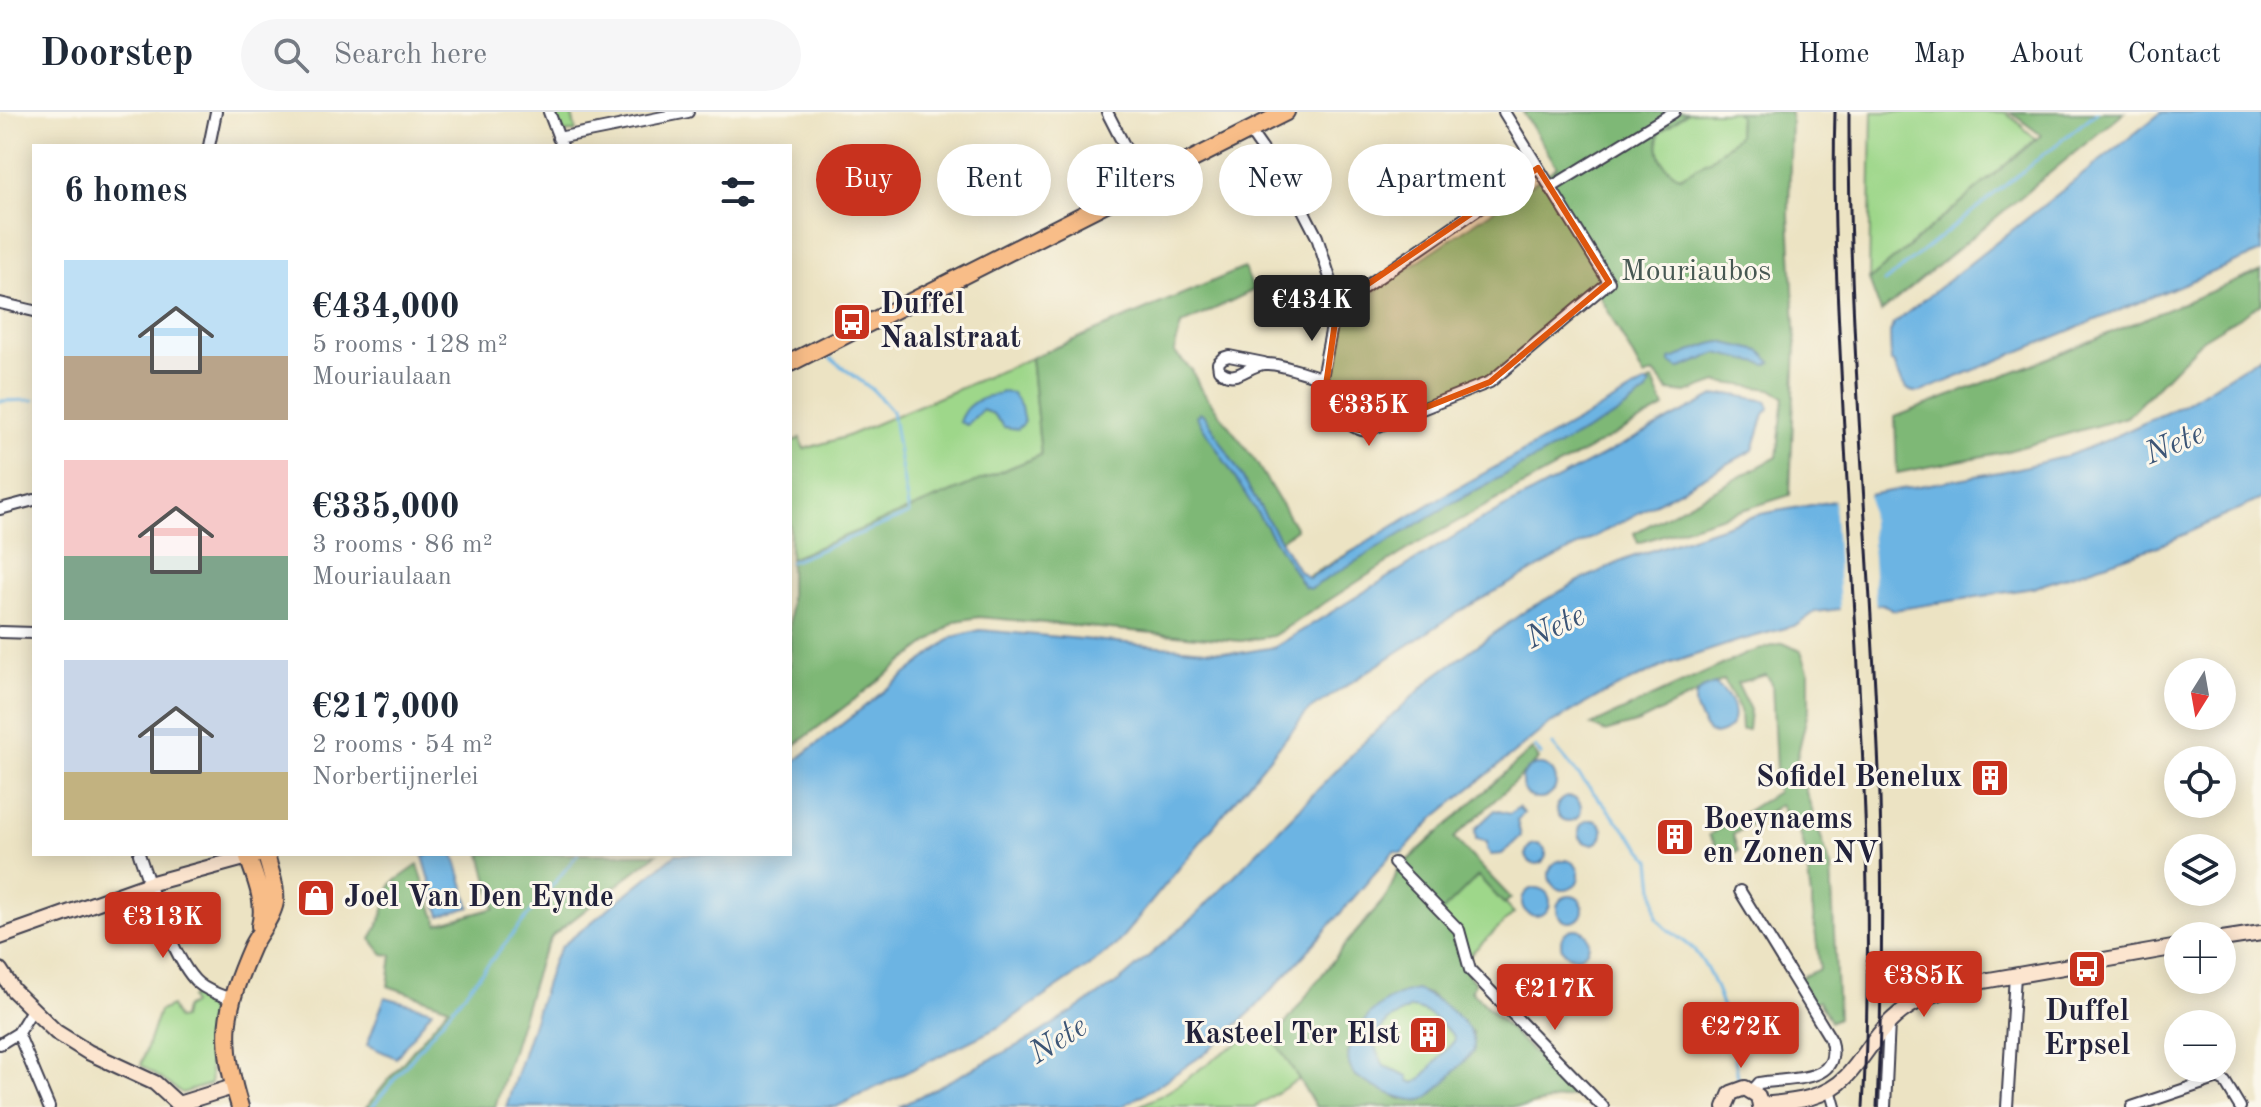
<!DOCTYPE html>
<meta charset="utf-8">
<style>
:root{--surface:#fff;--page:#f6f6f7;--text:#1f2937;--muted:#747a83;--line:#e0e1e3;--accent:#c8321e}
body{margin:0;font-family:"Old Standard TT",serif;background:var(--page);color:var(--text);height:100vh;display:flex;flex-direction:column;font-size:30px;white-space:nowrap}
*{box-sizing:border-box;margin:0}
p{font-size:26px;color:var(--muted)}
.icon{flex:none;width:44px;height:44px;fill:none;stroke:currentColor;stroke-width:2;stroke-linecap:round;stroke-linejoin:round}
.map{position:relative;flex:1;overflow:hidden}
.sheet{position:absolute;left:32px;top:32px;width:760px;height:712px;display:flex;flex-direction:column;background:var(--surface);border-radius:0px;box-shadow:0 4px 20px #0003}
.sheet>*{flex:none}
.guide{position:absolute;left:816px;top:32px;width:760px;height:72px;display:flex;gap:16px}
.needle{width:52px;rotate:191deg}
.buttons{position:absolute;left:2164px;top:546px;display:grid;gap:16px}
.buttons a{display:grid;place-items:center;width:72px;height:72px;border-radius:50%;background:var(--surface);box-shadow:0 4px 20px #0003;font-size:40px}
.price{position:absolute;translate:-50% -68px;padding:0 18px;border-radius:8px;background:var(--accent);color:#fff;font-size:26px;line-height:52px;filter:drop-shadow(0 2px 4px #0008)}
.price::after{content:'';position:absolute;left:50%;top:48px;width:24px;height:18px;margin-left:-12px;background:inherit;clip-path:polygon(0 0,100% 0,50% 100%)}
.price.active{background:#222;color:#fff}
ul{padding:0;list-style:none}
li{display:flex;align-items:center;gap:24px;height:200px;padding:0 32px}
li span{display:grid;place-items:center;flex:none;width:224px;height:160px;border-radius:0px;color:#555}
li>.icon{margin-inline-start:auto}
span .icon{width:96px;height:96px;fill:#fffc;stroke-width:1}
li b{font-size:34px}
h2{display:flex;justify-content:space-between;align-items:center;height:96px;padding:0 32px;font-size:34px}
.tag{padding:0 28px;border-radius:36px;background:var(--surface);box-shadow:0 4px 20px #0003;font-size:28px;line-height:72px}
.tag.active{background:var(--accent);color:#fff}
header{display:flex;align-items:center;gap:48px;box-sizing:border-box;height:112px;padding:0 40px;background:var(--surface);border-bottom:2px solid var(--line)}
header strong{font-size:38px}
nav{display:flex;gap:44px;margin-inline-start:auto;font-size:28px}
.search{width:560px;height:72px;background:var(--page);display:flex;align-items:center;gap:20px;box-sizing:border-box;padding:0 28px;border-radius:44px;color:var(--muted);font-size:30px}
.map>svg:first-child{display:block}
.green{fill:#9ed78a;stroke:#607c62;stroke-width:2}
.forest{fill:#7eb876;stroke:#506d58;stroke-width:2;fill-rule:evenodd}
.water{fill:#6cb4e3;stroke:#476b8f;stroke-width:2;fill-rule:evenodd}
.pier{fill:#ece3c3}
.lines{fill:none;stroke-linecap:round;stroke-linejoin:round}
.stream{stroke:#6cb4e3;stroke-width:3}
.street-casing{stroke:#403f4f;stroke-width:14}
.secondary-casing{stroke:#403f4f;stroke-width:18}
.primary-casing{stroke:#403f4f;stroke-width:20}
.street{stroke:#fff;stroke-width:10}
.secondary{stroke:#fce5cf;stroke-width:14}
.primary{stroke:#f8bd88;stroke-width:16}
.rail{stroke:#22223b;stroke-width:3}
.marked{fill:#de560e;fill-opacity:0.2;stroke:#de560e;stroke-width:6;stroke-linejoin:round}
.labels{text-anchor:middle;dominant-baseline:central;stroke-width:6;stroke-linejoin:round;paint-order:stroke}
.park-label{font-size:30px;fill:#475853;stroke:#fbf7ec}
.poi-label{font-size:30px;font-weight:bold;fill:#22223b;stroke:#fbf7ec;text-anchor:start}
.water-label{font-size:32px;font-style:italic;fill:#3c5576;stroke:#fbf7ec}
</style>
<header>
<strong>Doorstep</strong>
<div class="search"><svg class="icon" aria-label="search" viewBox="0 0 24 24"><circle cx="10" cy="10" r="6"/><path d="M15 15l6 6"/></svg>Search here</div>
<nav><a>Home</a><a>Map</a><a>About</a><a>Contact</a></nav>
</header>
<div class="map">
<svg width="2261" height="995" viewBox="0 0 2261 995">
<rect width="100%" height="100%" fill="#fbf7ec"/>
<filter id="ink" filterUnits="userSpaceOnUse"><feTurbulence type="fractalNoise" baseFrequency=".0125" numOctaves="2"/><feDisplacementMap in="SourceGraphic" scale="16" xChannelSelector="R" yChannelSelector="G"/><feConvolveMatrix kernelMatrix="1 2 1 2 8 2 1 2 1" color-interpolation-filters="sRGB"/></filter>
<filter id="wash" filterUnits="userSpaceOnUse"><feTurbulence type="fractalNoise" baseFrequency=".006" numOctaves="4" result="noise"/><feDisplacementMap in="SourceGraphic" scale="32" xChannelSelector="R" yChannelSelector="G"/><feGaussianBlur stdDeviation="1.8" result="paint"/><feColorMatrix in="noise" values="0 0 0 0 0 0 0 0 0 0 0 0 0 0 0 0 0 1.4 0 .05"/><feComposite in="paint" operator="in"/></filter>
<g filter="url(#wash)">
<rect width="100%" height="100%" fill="#ece3c3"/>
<!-- green -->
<path class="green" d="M556 0H571L576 19 566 21 562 19Z
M1688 0H1736L1739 4 1738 24 1711 47 1680 65C1661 54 1656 42 1659 20Z
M1872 0H2006L2036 27 1869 168Z
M1031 246 1041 343 790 447V331L800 326 804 337 845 325Z
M1437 721 1514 801 1462 850 1466 861 1475 871 1471 878 1576 983 1523 995H1316L1299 967 1255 995H1138C1149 989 1161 984 1172 977 1207 954 1237 922 1281 918L1344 834 1387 784 1395 769 1397 758Z
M196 883 214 891 208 930 211 972 182 981 141 953 159 899 171 894 177 907 182 906 184 896 192 892 190 886Z"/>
<!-- forest -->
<path class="forest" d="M1523 0H1688L1659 21C1656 43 1661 54 1680 65L1711 47 1738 24 1739 4 1736 0H1791L1789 104 1796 232 1790 383 1638 431 1634 421 1777 345 1784 285 1771 277 1717 270 1686 281 1669 279 1654 261 1644 265 1596 177 1493 264 1366 315C1350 309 1332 291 1329 274 1325 256 1341 217 1346 198L1557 55Z
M2010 0H2124L1881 200 1869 168 2041 23Z
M1244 156 1254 178 1181 213 1174 240 1192 258 1200 276 1256 350 1296 417 1278 430 1300 469 1653 268 1664 296 1418 431 1273 524 1241 529 979 505 956 509 790 637V447L1041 343 1031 246Z
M2261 159V192L2203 227 2127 305 2004 340 1897 361 1895 305 2054 244Z
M1783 531 1801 539 1809 561V595L1796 650 1831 755 1838 906 1830 910 1819 888 1813 891 1799 866 1820 857 1805 738 1798 714 1788 707 1780 693 1733 723 1738 739 1723 744 1709 723 1777 680 1772 571 1766 563 1737 571 1750 598 1748 618H1741L1740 599 1724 568 1639 610 1605 620 1591 613 1748 541Z
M1532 637 1539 647 1454 726 1511 786 1504 792 1478 764 1440 802C1447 810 1456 818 1460 829 1467 847 1458 852 1475 871L1471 879 1576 983 1523 995H1316L1269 919 1281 918C1302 890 1323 861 1345 833 1364 810 1391 788 1397 758ZM1416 878 1431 883 1473 921V940L1433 980 1401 987 1356 964 1348 941Z
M481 742H657L552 824 540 847 495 995H366L449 895 388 874 392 843 383 842 371 827 382 805 391 772 418 753 438 812 495 796Z"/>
<!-- water -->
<path class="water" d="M2162 0H2261V140L1921 280C1902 283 1900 263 1894 251H1891L1890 221 1893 212Z
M1721 230 1760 239 1772 250 1767 253 1717 241 1684 255 1679 256 1670 251V247C1688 243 1702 232 1721 230Z
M2261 244V387L2161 433 2033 476 1894 498 1882 492 1815 500 1797 513 1738 529 1668 552 1599 584 1547 614 1435 705 1402 741 1394 739 1306 841 1255 896 1207 940 1154 976 1121 995H899L1030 927 1120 869 1196 803 1365 629 1436 563 1528 497 1581 468 1629 446 1760 402 2010 358 2067 344 2110 327 2182 293Z
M1646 271 1650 273 1647 280 1616 303 1456 389 1310 477 1304 475 1196 304 1200 300 1206 305 1298 458 1309 466 1438 387Z
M1003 280 1012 281 1021 295 1024 311 1018 317 1004 315 993 302 982 298 967 313 959 310C967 287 983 287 1003 280Z
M1728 282 1767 289 1770 296 1764 302 1753 338 1463 497 1308 599 1116 833 1092 852 999 915 836 995H506L553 849 562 834 676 742H790V653L953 525 980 518 1239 541 1275 535 1479 409 1714 284Z
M1714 572C1735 583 1745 618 1714 623 1704 618 1690 593 1697 582 1700 576 1708 575 1714 572Z
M1522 670a17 17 0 1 1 34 0a17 17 0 1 1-34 0Z
M1557 697a12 12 0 1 1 24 0a12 12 0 1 1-24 0Z
M1518 695 1524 701 1517 709 1521 724 1502 742 1491 743 1487 737V730L1476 727 1475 717 1495 698 1510 702Z
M1579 720a12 12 0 1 1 24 0a12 12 0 1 1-24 0Z
M1526 742a10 10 0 1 1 20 0a10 10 0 1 1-20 0Z
M430 742H454L470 795 440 804 423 744Z
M1549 763a15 15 0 1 1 30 0a15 15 0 1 1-30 0Z
M1522 790a14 14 0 1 1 28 0a14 14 0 1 1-28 0Z
M1557 797a13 13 0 1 1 26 0a13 13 0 1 1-26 0Z
M1561 831a14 14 0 1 1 28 0a14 14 0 1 1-28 0Z
M1416 878C1437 885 1481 915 1473 940 1461 951 1437 982 1424 987 1411 994 1359 971 1352 959 1346 949 1348 940 1352 930 1365 901 1385 884 1416 878ZM1411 896C1428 897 1442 913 1454 924L1455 928 1421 967 1415 971 1409 969 1408 964 1384 954 1371 927 1389 908Z
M385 885 432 898 396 946 367 933Z"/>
<!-- pier -->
<path class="pier" d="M1869 379 1876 496 1840 499 1834 385Z"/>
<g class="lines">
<!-- stream -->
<path class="stream" d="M1884 170 2097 0
M0 289 34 288
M790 450 909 402 892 299 873 278 830 246
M1553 633 1651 748 1657 806C1666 820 1683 826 1694 838 1720 869 1733 927 1738 966
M1535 635 1541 643
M372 995 578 742"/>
</g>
</g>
<g filter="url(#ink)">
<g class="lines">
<!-- street casing -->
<g class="street-casing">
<path id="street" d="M549 0 562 34
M1107 0 1144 72
M1249 18 1298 88 1317 125 1337 188 1322 266
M558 26 688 0
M209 34 216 0
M1550 76 1674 0
M1337 188 1349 185 1365 175 1538 56
M0 191 34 199
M1264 251 1229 244 1223 246 1218 251 1219 258C1237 273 1247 252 1266 252 1280 251 1307 262 1322 266 1327 289 1341 314 1366 319L1490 270 1609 170 1504 0
M0 397 34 388
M0 520 34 521
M139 742C150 774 174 850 198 871 207 879 220 883 231 887
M1394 751 1459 818 1470 858 1603 995
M1740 779 1830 926C1845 973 1789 965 1759 971L1752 979
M18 921 49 995
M0 932 18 921 32 898
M1830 977 1835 995
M1885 995 1889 910
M2007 995 2015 863
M2132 995 2218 966 2225 970 2240 995"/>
</g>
<!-- secondary casing -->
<g class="secondary-casing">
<path id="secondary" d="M0 825 149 772 248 745
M2222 827 2261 821
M0 858 13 878 56 920 88 940 155 971 178 992 233 975
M1761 993C1791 990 1825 988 1847 964 1864 946 1875 923 1894 906 1915 886 1945 878 1972 871L2178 835
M1725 995 1731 981 1745 976 1758 984 1760 995"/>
</g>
<!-- primary casing -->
<g class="primary-casing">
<path id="primary" d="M790 251 1286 0
M258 742 248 745C256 768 266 790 260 814
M240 995C219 927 224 898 252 834 259 820 272 806 275 790 277 776 269 756 266 742"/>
</g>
<!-- street -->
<use href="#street" class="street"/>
<!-- secondary -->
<use href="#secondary" class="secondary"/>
<!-- primary -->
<use href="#primary" class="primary"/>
<!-- rail -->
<path class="rail" d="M1835 0C1832 99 1838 198 1843 297 1855 529 1877 762 1863 995
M1849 0C1848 229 1872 457 1880 685 1883 789 1882 892 1877 995"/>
</g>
</g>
<!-- marked area -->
<path class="marked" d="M1538 56 1609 170 1490 270 1366 319 1354 317 1325 280 1336 203 1349 185Z"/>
<!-- icons -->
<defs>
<g id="bus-square" transform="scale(2)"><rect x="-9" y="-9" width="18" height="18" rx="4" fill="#c8321e" stroke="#fbf7ec"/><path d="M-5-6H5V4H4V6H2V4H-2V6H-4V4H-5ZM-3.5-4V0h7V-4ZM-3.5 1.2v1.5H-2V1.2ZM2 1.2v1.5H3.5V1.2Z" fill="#fff"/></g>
<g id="building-square" transform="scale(2)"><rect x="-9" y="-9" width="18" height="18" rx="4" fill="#c8321e" stroke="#fbf7ec"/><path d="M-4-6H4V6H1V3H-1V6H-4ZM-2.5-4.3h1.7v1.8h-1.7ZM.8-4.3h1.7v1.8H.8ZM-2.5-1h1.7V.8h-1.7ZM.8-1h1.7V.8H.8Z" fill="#fff"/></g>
<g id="shop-square" transform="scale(2)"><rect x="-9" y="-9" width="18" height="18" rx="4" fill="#c8321e" stroke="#fbf7ec"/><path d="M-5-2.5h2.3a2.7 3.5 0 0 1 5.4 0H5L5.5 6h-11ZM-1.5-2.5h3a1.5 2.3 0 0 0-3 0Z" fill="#fff"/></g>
</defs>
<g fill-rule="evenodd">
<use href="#bus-square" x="852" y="210"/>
<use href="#building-square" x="1990" y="666"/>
<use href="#building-square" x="1675" y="725"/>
<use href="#shop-square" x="316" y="786"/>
<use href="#bus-square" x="2087" y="857"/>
<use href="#building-square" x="1428" y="923"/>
</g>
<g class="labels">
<!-- park labels -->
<g class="park-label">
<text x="1696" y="160">Mouriaubos</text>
</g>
<!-- poi labels -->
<g class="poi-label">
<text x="880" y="193">Duffel<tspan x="880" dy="34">Naalstraat</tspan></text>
<text x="1962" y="666" text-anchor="end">Sofidel Benelux</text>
<text x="1703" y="708">Boeynaems<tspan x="1703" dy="34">en Zonen NV</tspan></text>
<text x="344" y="786">Joel Van Den Eynde</text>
<text x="2087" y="900" text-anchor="middle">Duffel<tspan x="2087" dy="34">Erpsel</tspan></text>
<text x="1400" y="923" text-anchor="end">Kasteel Ter Elst</text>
</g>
<!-- water labels -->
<g class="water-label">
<text transform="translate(2175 333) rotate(-23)">Nete</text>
<text transform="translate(1556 516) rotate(-26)">Nete</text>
<text transform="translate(1059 929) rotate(-32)">Nete</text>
</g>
</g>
</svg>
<div class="buttons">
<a><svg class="needle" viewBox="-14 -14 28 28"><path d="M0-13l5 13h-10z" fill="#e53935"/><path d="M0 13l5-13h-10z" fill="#747a83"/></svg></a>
<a><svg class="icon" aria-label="locate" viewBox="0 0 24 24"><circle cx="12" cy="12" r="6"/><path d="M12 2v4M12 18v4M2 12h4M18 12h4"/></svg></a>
<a><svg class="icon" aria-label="layers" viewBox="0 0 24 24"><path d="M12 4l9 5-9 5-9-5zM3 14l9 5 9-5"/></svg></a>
<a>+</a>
<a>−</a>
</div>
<b class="price active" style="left:1312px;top:231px">€434K</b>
<b class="price" style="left:1369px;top:336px">€335K</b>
<b class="price" style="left:163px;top:848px">€313K</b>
<b class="price" style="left:1924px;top:907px">€385K</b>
<b class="price" style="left:1555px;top:920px">€217K</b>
<b class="price" style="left:1741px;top:958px">€272K</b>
<div class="guide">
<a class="tag active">Buy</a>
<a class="tag">Rent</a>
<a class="tag">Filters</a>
<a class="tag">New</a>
<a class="tag">Apartment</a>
</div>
<section class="sheet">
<h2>6 homes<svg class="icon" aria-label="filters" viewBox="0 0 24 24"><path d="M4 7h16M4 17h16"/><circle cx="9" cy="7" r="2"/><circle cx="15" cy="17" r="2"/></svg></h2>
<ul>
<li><span style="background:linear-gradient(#bfe0f5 60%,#b9a48a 0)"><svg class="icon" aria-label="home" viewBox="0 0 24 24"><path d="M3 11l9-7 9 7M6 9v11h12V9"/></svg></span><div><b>€434,000</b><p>5 rooms · 128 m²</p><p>Mouriaulaan</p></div></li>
<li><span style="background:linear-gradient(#f6c9c9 60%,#7fa58c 0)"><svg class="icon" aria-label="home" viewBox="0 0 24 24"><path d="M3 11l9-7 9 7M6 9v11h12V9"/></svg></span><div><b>€335,000</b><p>3 rooms · 86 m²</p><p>Mouriaulaan</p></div></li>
<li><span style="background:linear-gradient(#c9d6e8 70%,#c2b280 0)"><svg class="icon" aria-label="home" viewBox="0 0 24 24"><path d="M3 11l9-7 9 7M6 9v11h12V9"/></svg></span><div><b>€217,000</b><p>2 rooms · 54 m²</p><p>Norbertijnerlei</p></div></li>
</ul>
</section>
</div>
